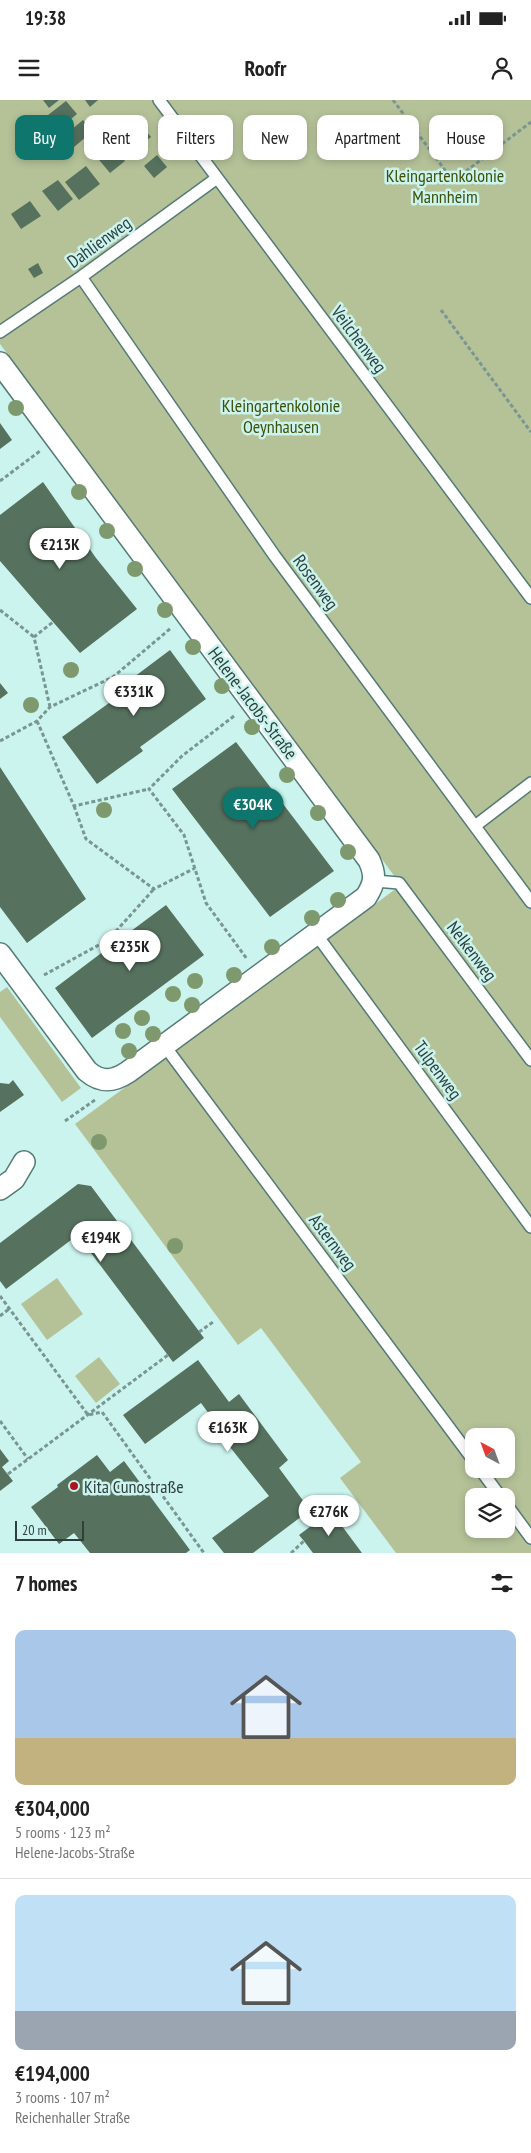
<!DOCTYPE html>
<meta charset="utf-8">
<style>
:root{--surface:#fff;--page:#f2f2f2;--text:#222;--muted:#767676;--line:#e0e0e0;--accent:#0f766e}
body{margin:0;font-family:"PT Sans Narrow",sans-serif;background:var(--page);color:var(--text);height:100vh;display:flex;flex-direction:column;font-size:19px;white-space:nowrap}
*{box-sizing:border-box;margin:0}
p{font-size:16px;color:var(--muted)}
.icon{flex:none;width:28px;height:28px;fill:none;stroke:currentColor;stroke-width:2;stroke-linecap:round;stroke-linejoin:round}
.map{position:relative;height:1453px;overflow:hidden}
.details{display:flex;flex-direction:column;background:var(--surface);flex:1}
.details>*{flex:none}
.hud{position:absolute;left:15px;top:15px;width:501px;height:45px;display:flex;gap:10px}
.needle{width:32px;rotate:319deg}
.tools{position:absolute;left:465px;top:1328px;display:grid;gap:10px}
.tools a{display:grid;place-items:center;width:50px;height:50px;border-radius:10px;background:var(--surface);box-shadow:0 2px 8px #0003;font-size:25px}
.scale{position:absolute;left:15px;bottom:12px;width:69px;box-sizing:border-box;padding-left:5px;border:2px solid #2f3f3d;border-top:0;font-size:14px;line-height:18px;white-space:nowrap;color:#2f3f3d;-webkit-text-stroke:4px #cbf4ee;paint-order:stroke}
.price{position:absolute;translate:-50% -42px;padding:0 11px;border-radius:18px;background:#fff;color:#222;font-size:16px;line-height:32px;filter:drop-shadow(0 1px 2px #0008)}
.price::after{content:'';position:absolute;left:50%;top:30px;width:15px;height:11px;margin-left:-8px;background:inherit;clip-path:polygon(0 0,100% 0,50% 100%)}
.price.on{background:var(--accent);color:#fff}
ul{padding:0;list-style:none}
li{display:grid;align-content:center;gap:10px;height:265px;padding:0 15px}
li+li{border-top:1px solid var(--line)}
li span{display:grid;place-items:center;height:155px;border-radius:10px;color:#555}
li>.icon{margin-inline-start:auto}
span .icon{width:90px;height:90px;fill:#fffc;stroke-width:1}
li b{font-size:21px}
h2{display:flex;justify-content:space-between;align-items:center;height:60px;padding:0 15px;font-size:21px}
.tag{padding:0 18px;border-radius:10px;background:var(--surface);box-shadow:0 2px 8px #0003;font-size:18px;line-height:45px}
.tag.on{background:var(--accent);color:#fff}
.status{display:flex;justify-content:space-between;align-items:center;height:35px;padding:0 25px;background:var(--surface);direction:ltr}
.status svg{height:14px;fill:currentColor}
header{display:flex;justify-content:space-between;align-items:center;height:65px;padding:0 15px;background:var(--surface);font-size:22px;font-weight:700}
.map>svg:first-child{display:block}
.green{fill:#b5c298;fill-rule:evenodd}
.building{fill:#56715e}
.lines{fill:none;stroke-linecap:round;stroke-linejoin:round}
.service-casing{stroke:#557b76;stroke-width:14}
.minor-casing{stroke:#557b76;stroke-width:24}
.path{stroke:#7a9692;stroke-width:3;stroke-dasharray:4 2.5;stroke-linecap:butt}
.service{stroke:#fff;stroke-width:11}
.minor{stroke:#fff;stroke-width:21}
.tree{fill:#7e996e}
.poi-dot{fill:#aa161f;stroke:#cbf4ee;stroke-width:2}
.labels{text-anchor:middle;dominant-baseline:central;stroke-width:5;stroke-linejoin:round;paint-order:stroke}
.park-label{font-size:18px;fill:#3f4e05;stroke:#cbf4ee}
.street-label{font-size:18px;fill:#2f3f3d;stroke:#cbf4ee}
.poi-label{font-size:18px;fill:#2f3f3d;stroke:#cbf4ee;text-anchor:start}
</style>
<div class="status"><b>19:38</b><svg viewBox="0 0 49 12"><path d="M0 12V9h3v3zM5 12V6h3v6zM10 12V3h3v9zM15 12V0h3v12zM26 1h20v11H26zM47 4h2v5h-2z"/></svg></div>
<header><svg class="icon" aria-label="menu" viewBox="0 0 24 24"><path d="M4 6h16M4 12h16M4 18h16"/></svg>Roofr<svg class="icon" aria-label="person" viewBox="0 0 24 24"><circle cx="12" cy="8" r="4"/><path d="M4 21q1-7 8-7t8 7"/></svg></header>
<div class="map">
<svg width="531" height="1453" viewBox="0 0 531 1453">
<rect width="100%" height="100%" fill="#cbf4ee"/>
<!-- green -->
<path class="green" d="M0 0H531V1453H396L340 1378 361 1362 261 1228 238 1245 75 1024 401 785 0 244ZM474 1336H506V1369H474ZM474 1396H506V1429H474Z
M7 887 81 988 62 1002 0 917V892Z
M57 1178 83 1214 47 1240 21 1204Z
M99 1257 120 1284 96 1303 75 1276Z"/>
<!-- building -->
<path class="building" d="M43 0H59L49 8Z
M85 0H98L90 7Z
M66 1 77 14 54 33 43 19Z
M83 20 92 32 74 47 65 35Z
M137 20 151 37 140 46 131 35 133 34 128 27Z
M110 42 125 61 110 73 95 55Z
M157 55 167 67 154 78 144 66Z
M86 66 100 84 79 100 65 82Z
M58 80 73 99 58 111 42 91Z
M30 101 41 116 21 129 11 114Z
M38 163 43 173 34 178 28 169Z
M0 323 12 340 0 349Z
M43 382 96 458 137 509 80 553 0 461V415Z
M170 550 206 599 140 647 143 651 97 684 62 637 109 603 106 598Z
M0 583 8 593 0 599Z
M236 642 334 771 270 817 172 689Z
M0 667 86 799 27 843 0 807Z
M166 805 204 855 92 938 55 888 104 851 111 861 126 849 119 840Z
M13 980 24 995 0 1012V983L9 984Z
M78 1084 91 1086 204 1238 173 1262 82 1141 71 1140 6 1189 0 1181V1143Z
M198 1260 229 1302 239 1294 288 1360 279 1368 310 1410 253 1453H224L212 1438 269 1396 218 1332 221 1330 201 1303 145 1344 123 1315Z
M0 1349 9 1361 2 1367 13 1381 0 1391Z
M97 1355 110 1372 124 1361 190 1450 186 1453H90L74 1433 59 1444 31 1407 58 1387 57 1385Z
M331 1411 336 1418 362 1453H313L304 1441 299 1435Z"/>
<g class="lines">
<!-- service casing -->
<g class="service-casing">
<path id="service" d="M159 0 531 498
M81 177 274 455 531 802
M0 232 81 177 217 78
M475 726 531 683
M375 781 399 783 531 960
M316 834 531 1127
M164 945 474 1361
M480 1369 500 1396
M506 1404 531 1438"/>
</g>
<!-- minor casing -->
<g class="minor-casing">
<path id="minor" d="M0 263 369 760C376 775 375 783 366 797L128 972C113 982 101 983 87 971L0 854
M0 1089 14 1079 24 1062"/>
</g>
<!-- path -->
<path class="path" d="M393 0 453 81 531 22
M441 210 531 332
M0 381 40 351
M0 510 34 537
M113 577 121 587
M50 607 34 537 53 522
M234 616 182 656 149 689 184 735 206 803 247 859
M37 621 74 706 149 689
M0 641 37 621 50 607 113 577 171 528
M74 706 86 739 154 789 195 768
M108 840 119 855
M44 875 108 840 154 789
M65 1021 95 1000
M0 1196 88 1315 102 1312 204 1453
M0 1216 9 1209
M199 1232 213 1222
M0 1321 28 1359
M8 1374 168 1255
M336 1418 350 1408
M291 1453 304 1441"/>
<!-- service -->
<use href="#service" class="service"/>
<!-- minor -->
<use href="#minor" class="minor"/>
</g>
<!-- trees -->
<g class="tree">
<circle cx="16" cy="308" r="8"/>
<circle cx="79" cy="392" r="8"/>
<circle cx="107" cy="431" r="8"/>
<circle cx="135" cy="469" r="8"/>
<circle cx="165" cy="510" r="8"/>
<circle cx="193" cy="547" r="8"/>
<circle cx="71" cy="570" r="8"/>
<circle cx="222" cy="586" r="8"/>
<circle cx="31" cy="605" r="8"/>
<circle cx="252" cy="627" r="8"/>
<circle cx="287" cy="675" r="8"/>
<circle cx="104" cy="710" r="8"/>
<circle cx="318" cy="713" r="8"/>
<circle cx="348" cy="752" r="8"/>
<circle cx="338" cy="800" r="8"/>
<circle cx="312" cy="818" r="8"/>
<circle cx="272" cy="847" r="8"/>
<circle cx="234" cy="875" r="8"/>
<circle cx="195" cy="881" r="8"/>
<circle cx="173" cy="894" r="8"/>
<circle cx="192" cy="905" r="8"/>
<circle cx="142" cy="918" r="8"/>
<circle cx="123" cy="931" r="8"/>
<circle cx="153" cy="934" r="8"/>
<circle cx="129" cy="951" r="8"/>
<circle cx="99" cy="1042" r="8"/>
<circle cx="175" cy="1146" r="8"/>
</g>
<!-- markers -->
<circle class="poi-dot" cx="74" cy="1386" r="5"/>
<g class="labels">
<!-- park labels -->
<g class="park-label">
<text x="445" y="75">Kleingartenkolonie<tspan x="445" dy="21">Mannheim</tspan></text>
<text x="281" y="305">Kleingartenkolonie<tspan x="281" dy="21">Oeynhausen</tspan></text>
</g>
<!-- street labels -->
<g class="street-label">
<text transform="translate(99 142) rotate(-36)">Dahlienweg</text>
<text transform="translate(359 239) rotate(53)">Veilchenweg</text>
<text transform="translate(316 482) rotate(54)">Rosenweg</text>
<text transform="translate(253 603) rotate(53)">Helene-Jacobs-Straße</text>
<text transform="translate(472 851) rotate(53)">Nelkenweg</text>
<text transform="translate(438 970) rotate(54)">Tulpenweg</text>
<text transform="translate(333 1142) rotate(53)">Asternweg</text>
</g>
<!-- poi labels -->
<g class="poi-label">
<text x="84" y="1386">Kita Cunostraße</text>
</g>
</g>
</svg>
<div class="tools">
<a><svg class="needle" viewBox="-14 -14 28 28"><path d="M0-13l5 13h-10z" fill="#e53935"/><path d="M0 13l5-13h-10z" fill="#767676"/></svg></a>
<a><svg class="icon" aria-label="layers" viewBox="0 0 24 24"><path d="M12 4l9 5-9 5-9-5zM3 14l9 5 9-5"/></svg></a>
</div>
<div class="scale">20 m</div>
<b class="price" style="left:60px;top:470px">€213K</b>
<b class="price" style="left:134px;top:617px">€331K</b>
<b class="price on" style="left:253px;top:730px">€304K</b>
<b class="price" style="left:130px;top:872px">€235K</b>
<b class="price" style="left:101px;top:1163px">€194K</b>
<b class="price" style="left:228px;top:1353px">€163K</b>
<b class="price" style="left:329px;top:1437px">€276K</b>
<div class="hud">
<a class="tag on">Buy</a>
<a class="tag">Rent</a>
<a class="tag">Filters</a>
<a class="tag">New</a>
<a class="tag">Apartment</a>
<a class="tag">House</a>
</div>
</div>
<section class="details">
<h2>7 homes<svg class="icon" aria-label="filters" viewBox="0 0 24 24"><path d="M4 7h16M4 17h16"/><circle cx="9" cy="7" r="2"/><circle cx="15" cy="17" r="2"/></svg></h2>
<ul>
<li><span style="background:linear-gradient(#a9c7e8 70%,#c2b280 0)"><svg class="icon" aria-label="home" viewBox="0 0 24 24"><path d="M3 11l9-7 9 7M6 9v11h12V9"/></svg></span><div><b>€304,000</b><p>5 rooms · 123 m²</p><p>Helene-Jacobs-Straße</p></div></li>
<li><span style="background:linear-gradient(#bfe0f5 75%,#9aa5b1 0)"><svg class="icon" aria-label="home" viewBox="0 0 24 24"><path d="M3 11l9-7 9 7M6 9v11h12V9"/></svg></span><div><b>€194,000</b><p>3 rooms · 107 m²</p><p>Reichenhaller Straße</p></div></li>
</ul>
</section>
